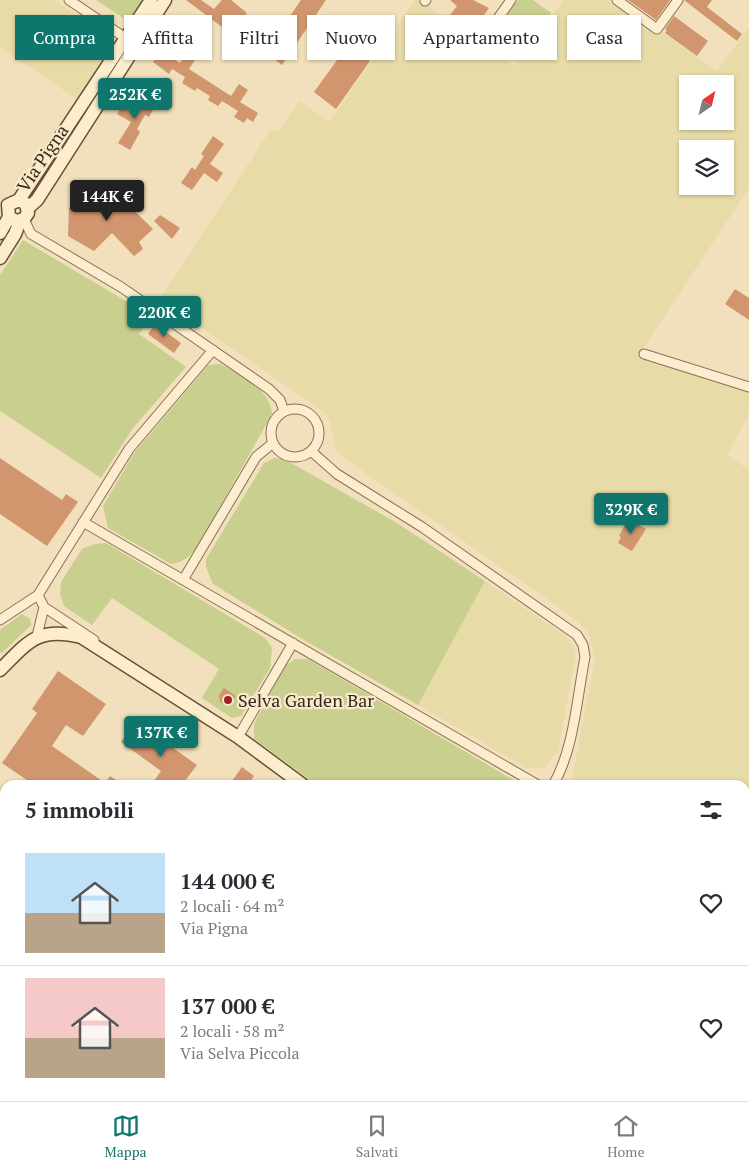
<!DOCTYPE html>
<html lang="it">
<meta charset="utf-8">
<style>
:root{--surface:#fff;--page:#f7f7f7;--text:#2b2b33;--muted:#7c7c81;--line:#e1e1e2;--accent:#0f766e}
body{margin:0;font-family:"PT Serif",serif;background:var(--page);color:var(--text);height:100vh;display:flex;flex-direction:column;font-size:19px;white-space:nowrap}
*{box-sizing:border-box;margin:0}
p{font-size:16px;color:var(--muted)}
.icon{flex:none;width:28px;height:28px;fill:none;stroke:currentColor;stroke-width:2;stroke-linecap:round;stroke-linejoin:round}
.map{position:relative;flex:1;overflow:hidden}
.drawer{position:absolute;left:0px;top:780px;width:750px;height:321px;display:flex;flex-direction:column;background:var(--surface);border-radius:15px 15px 0 0;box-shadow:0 1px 4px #0004}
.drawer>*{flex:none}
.hud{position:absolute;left:15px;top:15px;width:720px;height:45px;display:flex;gap:10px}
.needle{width:32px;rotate:35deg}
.tools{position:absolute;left:679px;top:75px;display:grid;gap:10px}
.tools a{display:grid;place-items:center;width:55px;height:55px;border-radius:0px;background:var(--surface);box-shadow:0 1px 4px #0004;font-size:25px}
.price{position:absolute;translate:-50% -42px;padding:0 11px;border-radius:5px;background:var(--accent);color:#fff;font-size:16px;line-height:32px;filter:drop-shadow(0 1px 2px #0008)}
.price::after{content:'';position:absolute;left:50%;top:30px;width:15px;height:11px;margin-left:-8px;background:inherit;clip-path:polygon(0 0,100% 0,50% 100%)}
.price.current{background:#222;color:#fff}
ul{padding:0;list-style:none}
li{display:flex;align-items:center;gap:15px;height:125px;padding:0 25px}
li+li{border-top:1px solid var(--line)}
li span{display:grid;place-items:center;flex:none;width:140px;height:100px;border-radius:0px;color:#555}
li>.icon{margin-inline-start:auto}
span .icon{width:60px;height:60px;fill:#fffc;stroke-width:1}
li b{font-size:21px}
h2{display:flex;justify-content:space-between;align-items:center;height:60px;padding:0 25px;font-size:21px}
.chip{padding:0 18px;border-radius:0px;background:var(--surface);box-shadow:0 1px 4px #0004;font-size:18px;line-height:45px}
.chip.current{background:var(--accent);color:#fff}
.dock{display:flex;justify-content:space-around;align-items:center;height:70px;border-top:1px solid var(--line);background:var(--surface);font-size:14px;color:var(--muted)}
.dock a{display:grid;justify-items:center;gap:2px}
.dock .current{color:var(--accent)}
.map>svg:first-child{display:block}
.farmland{fill:#e7dca8;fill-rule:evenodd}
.green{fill:#c9cf8f}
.building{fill:#d2966e}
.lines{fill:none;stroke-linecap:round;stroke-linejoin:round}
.street-casing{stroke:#896f54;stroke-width:11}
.secondary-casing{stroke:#6a5037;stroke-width:15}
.street{stroke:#fbedce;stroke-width:9}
.secondary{stroke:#fbedce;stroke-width:12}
.poi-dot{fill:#9c2022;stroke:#f8eacb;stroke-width:2}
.labels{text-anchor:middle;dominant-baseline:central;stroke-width:4.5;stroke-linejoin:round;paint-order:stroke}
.street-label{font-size:18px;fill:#37281a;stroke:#f8eacb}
.poi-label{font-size:18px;fill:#37281a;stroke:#f8eacb;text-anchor:start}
</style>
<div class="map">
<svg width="749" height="1101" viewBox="0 0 749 1101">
<rect width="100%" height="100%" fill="#f1e0bb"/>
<!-- farmland -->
<path class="farmland" d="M0 0H54L115 41 78 100 0 47Z
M415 0H420L515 66 564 0H612L659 35 662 32 717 71 749 27V188L638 356 749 391V414L727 455 749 470V952H745V785H571L595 658 588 631 564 611 341 456 335 448 330 420 324 412 160 299 271 129 278 132 300 101 329 122ZM688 84H725V121H688ZM688 149H725V186H688Z
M485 581 567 637 574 648 576 655 558 751 545 767 537 769 527 768 418 705Z"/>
<!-- green -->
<path class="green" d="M96 0H142L128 21Z
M518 0H533L551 13 516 61 488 41Z
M23 240 151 316 139 334 186 367 133 428 101 478 0 411V275Z
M220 364C240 373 271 390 272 414L197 548C189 556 183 563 171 564L108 528 103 506 134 453 208 365Z
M274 458 284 459 397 523 485 581 418 705 304 640 213 584 206 567V559L264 463Z
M106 543 265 638 272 648 270 668 241 716 232 718 202 698 219 669 112 598 92 625 64 606 60 594 61 582 82 549 94 544Z
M22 614 30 619 31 625 2 653 0 651V630Z
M295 659H308L522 785H317L254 739V724L285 666Z"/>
<!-- building -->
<path class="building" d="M186 0H201L214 9 222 0H231L247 13 240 22 231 15 222 27Z
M301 0H326L282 65 259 48 277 22 283 26Z
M450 0H473L489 8 473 31 450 15 457 6Z
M628 0H670L656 20Z
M684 0H712L707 7 742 34 737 41Z
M674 16 708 41 697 56 665 33 667 30 665 29Z
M348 45 370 61 336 109 314 92Z
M160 51 180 63 188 51 197 57 189 69 231 96 239 84 248 90 240 102 258 113 253 122 247 118 244 123 234 117 238 111 222 101 218 106 208 100 210 96 197 88 195 91 182 83 185 77 172 69 169 74 153 62Z
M147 95 158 101 149 117 145 115 137 129 140 132 130 150 118 143 131 122 117 114 123 104 137 112Z
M213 136 224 144 210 164 223 173 217 182 204 173 192 190 181 183 192 167 195 170 204 156 201 154Z
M107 184 153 229 139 242 143 249 134 256 112 233 94 251 68 236 69 208 95 194Z
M160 215 180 228 172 239 154 221Z
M735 289 749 298V320L725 304Z
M155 324 181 343 174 353 148 334Z
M0 458 62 500 66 494 78 502 47 546 0 514Z
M628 519 646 529 632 551 618 543 621 537 619 536Z
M58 671 106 704 83 736 66 725 52 746 105 783 110 776 124 785H34L2 763 37 713 32 709Z
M224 688 236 696 231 703 225 705 220 702 219 695Z
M132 726 156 743 159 738 197 765 182 785H151L161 771 121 742Z
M242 767 254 776 248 785H238L232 781Z"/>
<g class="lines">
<!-- street casing -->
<g class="street-casing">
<path id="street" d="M69 0 130 41
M617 0 657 29 678 0
M425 1 426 0
M484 38 511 0
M24 219 31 234 121 287 269 389 280 400 284 411
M644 354 749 387
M271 433a24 24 0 1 1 48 0a24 24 0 1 1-48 0Z
M311 451 337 474 422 527 577 635 583 645 585 657C577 697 574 750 553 785
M83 522 538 785
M183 580 256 457 273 443
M44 607 94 640
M0 620 38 595 129 449 213 350
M37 636 44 607 38 595
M238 737 293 643
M660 1096 669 1101
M35 1101 38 1096
M152 1101 155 1096
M560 1101 563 1096"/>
</g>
<!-- secondary casing -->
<g class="secondary-casing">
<path id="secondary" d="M19 200 151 0
M28 208 37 200 165 0
M0 233 9 217 8 205 19 200 26 204 28 213 24 219 16 221 9 217
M0 258 15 234 20 221
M0 670C28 642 38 626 81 637L238 737 303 785
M0 894 5 898
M0 908 5 912
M745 960H749
M285 1096 294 1101
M315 1096 323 1101"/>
</g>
<!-- street -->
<use href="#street" class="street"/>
<!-- secondary -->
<use href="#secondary" class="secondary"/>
</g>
<!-- markers -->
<circle class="poi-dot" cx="228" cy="700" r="5"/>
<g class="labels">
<!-- street labels -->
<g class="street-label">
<text transform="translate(42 158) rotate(-56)">Via Pigna</text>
</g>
<!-- poi labels -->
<g class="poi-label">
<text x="238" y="700">Selva Garden Bar</text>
</g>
</g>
</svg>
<div class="tools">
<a><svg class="needle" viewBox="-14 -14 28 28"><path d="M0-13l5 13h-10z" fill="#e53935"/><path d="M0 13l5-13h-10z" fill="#7c7c81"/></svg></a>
<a><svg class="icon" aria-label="layers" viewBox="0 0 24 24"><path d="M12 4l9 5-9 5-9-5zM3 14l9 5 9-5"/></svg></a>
</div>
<b class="price" style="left:135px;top:120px">252K €</b>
<b class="price current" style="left:107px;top:222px">144K €</b>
<b class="price" style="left:164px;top:338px">220K €</b>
<b class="price" style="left:631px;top:535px">329K €</b>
<b class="price" style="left:161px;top:758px">137K €</b>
<div class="hud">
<a class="chip current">Compra</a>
<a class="chip">Affitta</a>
<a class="chip">Filtri</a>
<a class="chip">Nuovo</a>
<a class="chip">Appartamento</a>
<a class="chip">Casa</a>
</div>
<section class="drawer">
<h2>5 immobili<svg class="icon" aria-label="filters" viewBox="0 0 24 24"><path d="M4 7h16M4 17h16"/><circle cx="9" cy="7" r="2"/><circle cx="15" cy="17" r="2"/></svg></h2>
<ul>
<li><span style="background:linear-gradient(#bfe0f5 60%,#b9a48a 0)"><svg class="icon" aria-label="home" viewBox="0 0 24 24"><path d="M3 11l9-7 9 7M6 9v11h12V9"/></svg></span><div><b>144 000 €</b><p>2 locali · 64 m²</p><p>Via Pigna</p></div><svg class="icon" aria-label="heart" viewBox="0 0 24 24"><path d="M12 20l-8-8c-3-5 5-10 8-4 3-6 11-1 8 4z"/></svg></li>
<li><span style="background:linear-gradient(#f6c9c9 60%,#b9a48a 0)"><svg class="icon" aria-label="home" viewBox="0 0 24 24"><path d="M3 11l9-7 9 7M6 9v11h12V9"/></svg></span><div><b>137 000 €</b><p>2 locali · 58 m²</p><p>Via Selva Piccola</p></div><svg class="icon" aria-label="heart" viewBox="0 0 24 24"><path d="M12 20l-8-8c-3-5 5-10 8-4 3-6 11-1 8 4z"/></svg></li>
</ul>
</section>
</div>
<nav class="dock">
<a class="current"><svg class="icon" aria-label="map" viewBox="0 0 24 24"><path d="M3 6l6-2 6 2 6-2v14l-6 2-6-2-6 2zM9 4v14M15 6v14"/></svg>Mappa</a>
<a><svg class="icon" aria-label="saved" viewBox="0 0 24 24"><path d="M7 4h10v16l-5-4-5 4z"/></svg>Salvati</a>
<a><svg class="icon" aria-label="home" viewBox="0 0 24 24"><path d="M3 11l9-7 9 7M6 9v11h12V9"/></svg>Home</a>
</nav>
